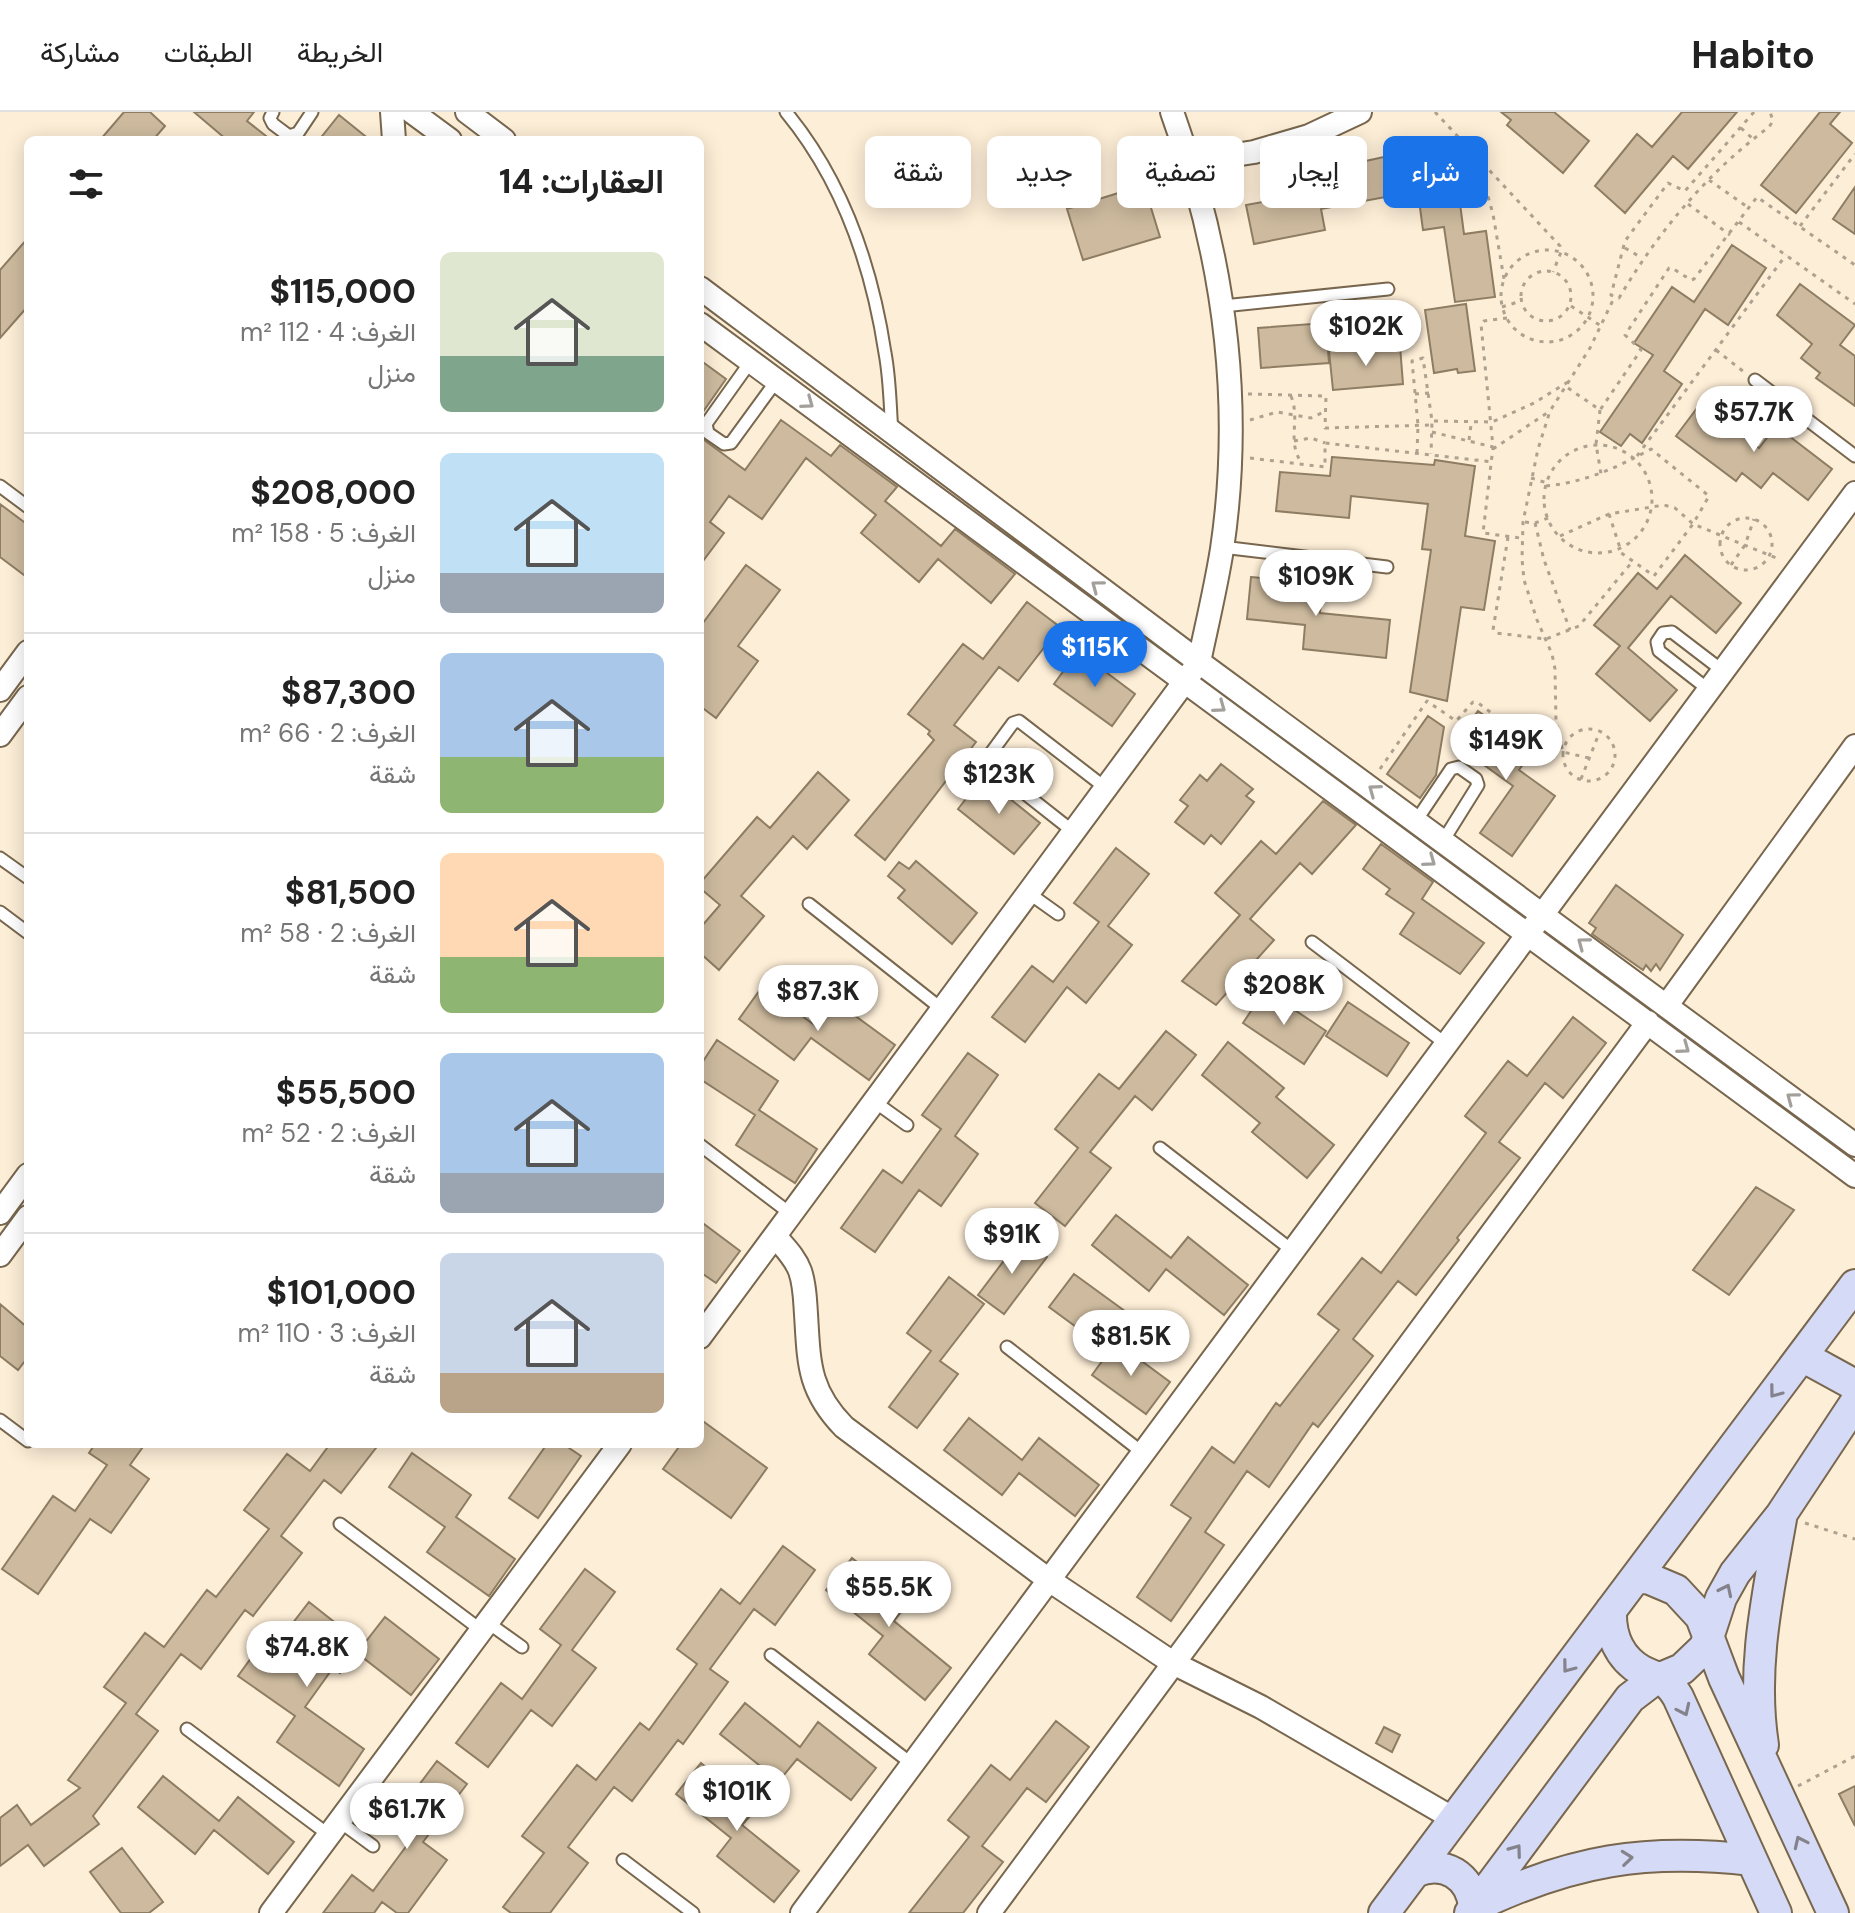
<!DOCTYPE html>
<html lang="ar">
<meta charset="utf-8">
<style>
:root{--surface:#fff;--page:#f6f6f6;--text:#222;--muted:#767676;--line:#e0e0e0;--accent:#1a73e8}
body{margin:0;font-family:"DM Sans",Vazirmatn,sans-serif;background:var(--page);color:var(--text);direction:rtl;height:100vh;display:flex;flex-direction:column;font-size:30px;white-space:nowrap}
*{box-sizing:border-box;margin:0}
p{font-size:26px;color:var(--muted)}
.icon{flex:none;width:44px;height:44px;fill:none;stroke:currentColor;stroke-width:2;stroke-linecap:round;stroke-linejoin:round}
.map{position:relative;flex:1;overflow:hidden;direction:ltr}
.sheet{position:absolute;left:24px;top:24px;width:680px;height:1312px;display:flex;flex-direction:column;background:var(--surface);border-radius:12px;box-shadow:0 4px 20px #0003;direction:rtl}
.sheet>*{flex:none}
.guide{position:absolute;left:728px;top:24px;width:760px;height:72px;direction:rtl;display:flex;gap:16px}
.price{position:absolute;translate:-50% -68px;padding:0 18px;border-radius:28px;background:#fff;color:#222;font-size:26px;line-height:52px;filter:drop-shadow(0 2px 4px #0008)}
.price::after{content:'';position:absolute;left:50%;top:48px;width:24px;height:18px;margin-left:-12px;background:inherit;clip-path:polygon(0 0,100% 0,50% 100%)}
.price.active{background:var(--accent);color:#fff}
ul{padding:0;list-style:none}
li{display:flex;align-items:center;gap:24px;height:200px;padding:0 40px}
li+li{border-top:2px solid var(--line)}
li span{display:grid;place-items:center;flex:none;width:224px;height:160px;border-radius:12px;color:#555}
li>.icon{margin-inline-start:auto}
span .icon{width:96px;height:96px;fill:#fffc;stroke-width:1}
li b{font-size:34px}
h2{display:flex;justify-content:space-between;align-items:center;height:96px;padding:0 40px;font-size:34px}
.pill{padding:0 28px;border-radius:12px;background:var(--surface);box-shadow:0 4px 20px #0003;font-size:28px;line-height:72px}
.pill.active{background:var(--accent);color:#fff}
header{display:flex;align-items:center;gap:48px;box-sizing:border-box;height:112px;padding:0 40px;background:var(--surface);border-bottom:2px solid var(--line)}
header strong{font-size:38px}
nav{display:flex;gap:44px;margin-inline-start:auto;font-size:28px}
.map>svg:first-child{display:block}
.building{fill:#cebb9f;stroke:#8e7d63;stroke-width:2}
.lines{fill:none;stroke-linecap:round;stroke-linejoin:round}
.lane-casing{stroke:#78674e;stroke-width:15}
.street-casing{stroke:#78674e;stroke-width:26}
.secondary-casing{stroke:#78674e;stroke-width:34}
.path{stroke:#ada18f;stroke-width:3;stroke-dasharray:4 6;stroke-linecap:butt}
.lane{stroke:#fff;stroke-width:11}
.street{stroke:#fff;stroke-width:22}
.secondary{stroke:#d5dbf7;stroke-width:30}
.oneway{stroke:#a3a09b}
.oneway2{stroke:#84838c}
</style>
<header>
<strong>Habito</strong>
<nav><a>الخريطة</a><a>الطبقات</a><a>مشاركة</a></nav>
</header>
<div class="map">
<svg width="1855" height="1801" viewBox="0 0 1855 1801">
<rect width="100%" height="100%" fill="#fdeed7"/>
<!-- building -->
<path class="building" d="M124 0H150L165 14 153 28H100Z
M194 0H254L247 9 271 28H227Z
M1501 0H1554L1589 29 1563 61 1507 13 1511 8Z
M1682 0H1737L1688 57 1673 44 1625 101 1595 74 1637 22 1652 35Z
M1820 0H1840L1830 12 1852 31 1796 101 1761 73Z
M339 3 370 28H319Z
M1384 45 1391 84 1321 97 1325 118 1254 132 1246 93 1296 84 1292 65Z
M1454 46 1464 122 1486 119 1495 185 1455 190 1444 115 1423 118 1414 51Z
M1144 73 1160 125 1083 148 1067 97Z
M1855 75V122L1833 107Z
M28 126V194L0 226V158Z
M1732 133 1766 156 1728 213 1705 197 1664 259 1682 272 1642 331 1630 322 1621 334 1600 320 1653 243 1634 231 1672 175 1694 190Z
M1800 172 1855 213 1840 233 1855 244V294L1816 266 1820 261 1801 246 1812 232 1777 203Z
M1466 192 1475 259 1458 261 1457 257 1434 261 1425 198Z
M1326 211 1329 251 1261 256 1258 216Z
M1400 234 1403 272 1333 278 1329 239Z
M700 248 726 267 700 304Z
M1701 291 1759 336 1776 314 1832 357 1808 388 1773 361 1761 376 1742 361 1736 369 1676 324Z
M781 308 831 344 840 333 897 375 885 389 941 434 955 417 1015 462 991 491 938 447 919 470 861 421 876 403 806 346 762 407 729 384 710 410 724 421 700 453V325L745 358Z
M1332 345 1434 353 1435 348 1475 354 1465 424 1495 429 1484 498 1461 495 1447 589 1410 580 1431 438 1422 437 1428 392 1351 384 1349 406 1276 399 1280 360 1330 364Z
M0 392 28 413V466L0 445Z
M1685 443 1741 491 1716 521 1671 484 1628 536 1677 578 1650 609 1596 562 1620 534 1594 513 1638 461 1657 477Z
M746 453 780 478 738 534 758 549 716 606 700 594V515Z
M1251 465 1322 472 1320 501 1390 508 1386 546 1303 537 1305 513 1247 507Z
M1027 490 1060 515 1018 569 999 555 954 613 976 630 885 748 855 723 934 628 928 622 930 619 908 602 963 532 983 547Z
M1078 539 1135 582 1112 614 1054 572Z
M1478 599 1533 638 1519 658 1555 684 1512 744 1480 721 1513 674 1455 632Z
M1428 604 1444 615 1436 663 1420 686 1387 662Z
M1221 652 1253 677 1246 684 1254 690 1221 732 1211 723 1204 732 1175 710 1188 694 1180 688 1200 663 1207 669Z
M818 660 849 688 807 737 793 724 741 784 764 804 719 858 700 841V816L720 793 700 776V771L757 705 770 716Z
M983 665 1040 711 1014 742 958 697Z
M1323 689 1356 713 1312 762 1300 751 1250 807 1274 828 1216 893 1182 869 1240 803 1215 781 1261 729 1276 742Z
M1381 732 1433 770 1422 787 1484 831 1460 862 1400 822 1414 801 1386 782 1390 777 1363 757Z
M1116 736 1149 762 1108 814 1132 833 1086 891 1067 875 1025 930 992 905 1032 854 1053 870 1099 810 1074 791Z
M916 749 977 801 952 832 898 786 905 778 888 764 899 750 909 757Z
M1616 773 1683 823 1660 858 1656 852 1651 859 1646 853 1643 858 1592 822 1596 816 1589 811Z
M762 875 816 914 835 889 895 933 869 968 811 926 794 948 739 907Z
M1265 878 1326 919 1304 952 1243 911Z
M1348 890 1409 931 1387 964 1326 924Z
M1573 905 1606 931 1563 986 1545 971 1499 1030 1520 1046 1457 1126 1459 1128 1416 1183 1398 1169 1353 1227 1373 1244 1318 1315 1313 1311 1269 1375 1247 1359 1205 1420 1224 1433 1171 1509 1137 1485 1191 1406 1171 1393 1212 1335 1234 1351 1276 1291 1280 1294 1339 1218 1318 1202 1362 1146 1381 1161 1486 1021 1465 1004 1508 949 1527 964Z
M1166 919 1196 943 1152 998 1135 984 1090 1040 1111 1056 1065 1114 1035 1091 1078 1036 1055 1017 1099 962 1119 977Z
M717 928 778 969 759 998 817 1037 795 1071 736 1033 755 1003 700 967V954Z
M1228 930 1284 976 1276 985 1334 1033 1307 1066 1252 1020 1260 1011 1202 963Z
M968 941 998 963 955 1024 978 1042 941 1094 919 1078 875 1140 841 1116 883 1058 902 1071 941 1017 922 1003Z
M1756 1075 1794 1098 1729 1183 1693 1158Z
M1116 1103 1171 1146 1188 1125 1248 1173 1224 1203 1166 1157 1149 1179 1092 1133Z
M700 1109 740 1139 716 1171 700 1160Z
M1021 1126 1047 1145 1004 1202 978 1183Z
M1074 1162 1133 1205 1109 1239 1049 1195Z
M949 1165 984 1192 940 1249 958 1262 917 1316 889 1295 931 1239 907 1221Z
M0 1192 28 1216V1245L18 1258 0 1244Z
M1116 1230 1170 1270 1146 1302 1092 1263Z
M969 1306 1022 1348 1039 1326 1099 1373 1075 1404 1019 1361 1002 1383 944 1338Z
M700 1307 767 1356 731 1406 663 1357 681 1332H700Z
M95 1332H145L130 1353 149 1367 111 1421 90 1407 38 1482 2 1457 53 1384 75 1399 107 1353 89 1341Z
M330 1332H379L341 1381 324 1368 281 1424 302 1441 253 1504 245 1498 201 1557 181 1542 136 1602 158 1619 93 1704 99 1712 44 1754 28 1733 0 1754V1706L17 1693 31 1713 80 1676 68 1668 126 1591 104 1575 145 1521 164 1535 207 1478 216 1485 269 1417 244 1398 287 1342 310 1359Z
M547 1332H563L581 1344 538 1406 509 1386Z
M412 1341 471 1383 456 1405 515 1447 489 1484 427 1440 445 1415 389 1375Z
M783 1434 815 1458 775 1513 754 1497 710 1557 728 1570 683 1632 678 1628 632 1689 614 1675 568 1735 588 1751 550 1801H511L503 1795 544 1741 522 1724 577 1653 596 1668 640 1611 649 1618 697 1552 677 1537 721 1477 740 1492Z
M852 1446 908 1491 894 1509 951 1556 925 1588 869 1542 883 1524 826 1478Z
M585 1457 615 1480 572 1538 596 1556 552 1614 531 1598 488 1655 456 1631 501 1571 522 1587 561 1533 540 1517Z
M309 1490 362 1532 340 1561 333 1556 305 1595 364 1637 339 1674 277 1630 295 1604 238 1564 262 1531 272 1538Z
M385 1505 439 1547 411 1583 357 1541Z
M745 1591 800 1635 818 1610 876 1656 851 1688 797 1647 779 1669 720 1622Z
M1056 1609 1089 1635 1046 1690 1027 1676 982 1734 1003 1750 963 1801H909L969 1725 948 1708 991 1653 1010 1668Z
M1384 1615 1400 1623 1392 1640 1376 1631Z
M437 1649 467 1672 423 1730 447 1748 408 1801H397L382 1790 374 1801H323L352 1763 373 1779 413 1725 392 1709Z
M701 1651 757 1696 742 1713 799 1759 774 1790 717 1744 731 1726 676 1682Z
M163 1664 219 1709 238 1685 294 1730 268 1762 214 1718 195 1742 138 1695Z
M1855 1674V1714L1839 1682Z
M122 1736 163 1790 149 1801H121L90 1760Z"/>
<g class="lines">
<!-- lane casing -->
<g class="lane-casing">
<path id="lane" d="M273 0 270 6 273 12 289 24 298 21 312 0
M786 0C842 68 872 155 885 241 890 267 890 294 892 321
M1223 194 1388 177
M751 249 706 312 708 321 724 332 731 331 777 268
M1755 268 1855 344
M0 374 28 395
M1222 435 1387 455
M1709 578 1659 539 1657 530 1663 521 1672 520 1723 559
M1416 709 1451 657 1459 655 1476 667 1478 673 1443 729
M1075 721 990 654 988 645 1013 611 1019 609 1107 677
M0 746 28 766
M1030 782 1058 802
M809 792 943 898
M0 800 28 821
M1312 830 1446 932
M875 990 907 1013
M700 1033 791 1102
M1160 1036 1293 1139
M1007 1235 1143 1341
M0 1308 28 1329
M340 1412 481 1518
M487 1510 522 1535
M771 1543 912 1652
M187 1617 329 1723
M339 1709 373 1734
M623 1748 693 1801"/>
</g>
<!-- street casing -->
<g class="street-casing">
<path id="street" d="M392 0 394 28
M412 0 450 28
M467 0 504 28
M1190 50 1254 40 1309 24 1360 0
M700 176 1199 550 1855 1033
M700 212 1855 1064
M0 578 28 540
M0 623 28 585
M1667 893 1855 634
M0 1101 28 1063
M775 1124C784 1135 795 1145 800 1159 805 1173 805 1188 806 1202 809 1251 808 1278 844 1315L1049 1468 1173 1551 1261 1595 1454 1707
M0 1143 28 1105
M700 1225 1199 550C1207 512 1216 475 1222 437 1244 288 1223 140 1172 0
M271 1801 620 1332
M802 1801 1855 381
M989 1801 1648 910"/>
</g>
<!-- secondary casing -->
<g class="secondary-casing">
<path id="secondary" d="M1802 1244 1855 1273
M1636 1465 1650 1467 1676 1478 1701 1505 1724 1566 1833 1801
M1611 1498C1610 1523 1619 1546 1642 1559 1660 1568 1666 1565 1678 1585L1776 1801
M1763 1633C1751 1556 1768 1481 1781 1407
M1415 1760C1444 1747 1471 1764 1474 1795 1572 1748 1645 1736 1752 1748
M1384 1801 1855 1173
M1470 1801 1630 1586 1651 1570 1682 1557 1705 1535 1721 1486 1735 1461 1781 1403 1855 1291"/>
</g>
<!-- path -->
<path class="path" d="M1435 0 1560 134 1561 140 1553 160
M1754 0 1685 79 1668 71 1625 129 1611 183 1619 186C1658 120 1707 61 1769 15L1773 9 1770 0
M1741 16 1753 27
M1477 46 1493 102 1504 167
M1709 68 1749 96
M1688 92 1730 123
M1739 110 1855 192
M1800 114 1855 42
M1625 136 1642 146
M1501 184a46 46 0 1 1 92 0a46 46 0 1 1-92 0Z
M1521 184a25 25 0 1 1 50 0a25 25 0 1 1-50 0Z
M1571 194 1601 214
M1502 195 1521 189
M1507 206 1484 209 1481 212 1493 335 1483 421 1520 426
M1716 238 1744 260
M1568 276 1600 298 1641 238 1625 223 1669 156H1672L1691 168 1694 167 1757 85 1855 153
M1248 282 1326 284 1325 316 1432 313
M1415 282 1429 281
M1291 284C1301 309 1286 328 1302 352
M1600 298 1596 332 1601 362
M1250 308 1277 300 1311 306 1326 299
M1434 309 1492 310 1534 291 1568 270
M1432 320 1493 335
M1469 328 1471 313
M1294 329 1311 326 1325 331
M1544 387a54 54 0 1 1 108 0a54 54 0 1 1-108 0Z
M1493 337 1550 299
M1417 341 1418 313 1412 249 1423 246 1432 309 1431 342
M1637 344 1786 143
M1250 346 1325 355V331L1493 350
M1531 366 1547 371
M1546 374C1586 370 1616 356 1651 337L1709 384 1693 412 1654 464 1617 438
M1609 402 1620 436
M1720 432a26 26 0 1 1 52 0a26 26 0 1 1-52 0Z
M1525 410 1535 411 1548 406
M1535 411 1544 448 1570 518
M1560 424 1609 402 1664 393 1675 396 1693 412 1781 448
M1508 425 1493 518 1496 521 1546 527 1579 514 1632 450
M1731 453 1745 433 1754 407
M1563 643a26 26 0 1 1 52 0a26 26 0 1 1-52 0Z
M1589 646 1563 640 1556 611 1555 557 1552 542 1537 508 1524 468 1522 447 1523 410 1538 337 1550 299 1590 236 1614 186
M1380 657 1427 589 1456 609 1473 590H1477L1547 643 1551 642 1561 629
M1581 667 1600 619
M1805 1411 1855 1427
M1798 1674 1855 1644"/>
<!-- lane -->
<use href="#lane" class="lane"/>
<!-- street -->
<use href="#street" class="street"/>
<!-- secondary -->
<use href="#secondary" class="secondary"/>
</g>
<!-- one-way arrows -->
<defs><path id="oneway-chevron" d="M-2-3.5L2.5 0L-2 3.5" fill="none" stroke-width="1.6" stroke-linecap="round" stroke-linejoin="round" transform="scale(2)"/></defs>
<g class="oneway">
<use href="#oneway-chevron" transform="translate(808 291) rotate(36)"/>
<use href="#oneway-chevron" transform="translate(1097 474) rotate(-143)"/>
<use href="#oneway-chevron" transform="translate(1220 595) rotate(36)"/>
<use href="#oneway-chevron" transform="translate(1374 678) rotate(-144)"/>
<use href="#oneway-chevron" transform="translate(1430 749) rotate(36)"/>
<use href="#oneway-chevron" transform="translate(1583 831) rotate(-143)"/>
<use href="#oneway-chevron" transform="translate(1684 936) rotate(36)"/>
<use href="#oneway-chevron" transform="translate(1792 986) rotate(-143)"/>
</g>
<g class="oneway2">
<use href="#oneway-chevron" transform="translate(1775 1280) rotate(127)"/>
<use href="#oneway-chevron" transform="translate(1726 1478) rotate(-64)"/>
<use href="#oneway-chevron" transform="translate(1568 1555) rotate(127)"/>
<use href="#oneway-chevron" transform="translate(1684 1598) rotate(65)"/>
<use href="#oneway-chevron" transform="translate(1800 1730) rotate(-115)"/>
<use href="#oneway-chevron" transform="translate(1516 1738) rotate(-54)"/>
<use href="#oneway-chevron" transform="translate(1627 1746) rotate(-6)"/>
</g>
</svg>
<b class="price" style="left:1366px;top:256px">$102K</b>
<b class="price" style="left:1754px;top:342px">$57.7K</b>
<b class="price" style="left:1316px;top:506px">$109K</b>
<b class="price active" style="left:1095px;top:577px">$115K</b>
<b class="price" style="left:1506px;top:670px">$149K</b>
<b class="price" style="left:999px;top:704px">$123K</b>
<b class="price" style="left:1284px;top:915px">$208K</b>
<b class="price" style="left:818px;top:921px">$87.3K</b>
<b class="price" style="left:1012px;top:1164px">$91K</b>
<b class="price" style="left:1131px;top:1266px">$81.5K</b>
<b class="price" style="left:889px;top:1517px">$55.5K</b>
<b class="price" style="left:307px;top:1577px">$74.8K</b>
<b class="price" style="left:737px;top:1721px">$101K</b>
<b class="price" style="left:407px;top:1739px">$61.7K</b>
<div class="guide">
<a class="pill active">شراء</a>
<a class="pill">إيجار</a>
<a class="pill">تصفية</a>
<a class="pill">جديد</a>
<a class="pill">شقة</a>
</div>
<section class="sheet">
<h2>العقارات: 14<svg class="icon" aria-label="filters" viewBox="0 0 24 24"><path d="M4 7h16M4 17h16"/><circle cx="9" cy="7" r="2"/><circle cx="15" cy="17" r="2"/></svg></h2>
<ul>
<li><span style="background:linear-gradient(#dfe7d0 65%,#7fa58c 0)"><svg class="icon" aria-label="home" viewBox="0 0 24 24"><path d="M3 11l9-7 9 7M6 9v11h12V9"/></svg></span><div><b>$115,000</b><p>الغرف: 4 · 112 m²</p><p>منزل</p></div></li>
<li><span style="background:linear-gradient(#bfe0f5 75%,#9aa5b1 0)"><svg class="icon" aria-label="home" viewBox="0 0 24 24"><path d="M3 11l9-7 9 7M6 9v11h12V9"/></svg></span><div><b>$208,000</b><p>الغرف: 5 · 158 m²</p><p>منزل</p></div></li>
<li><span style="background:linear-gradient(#a9c7e8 65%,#8fb573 0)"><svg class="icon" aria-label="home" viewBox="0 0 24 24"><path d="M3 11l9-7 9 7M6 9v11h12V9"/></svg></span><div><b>$87,300</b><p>الغرف: 2 · 66 m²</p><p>شقة</p></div></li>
<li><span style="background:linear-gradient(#ffd9b3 65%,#8fb573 0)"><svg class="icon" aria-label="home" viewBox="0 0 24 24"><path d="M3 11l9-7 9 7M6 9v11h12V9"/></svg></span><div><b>$81,500</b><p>الغرف: 2 · 58 m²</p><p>شقة</p></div></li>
<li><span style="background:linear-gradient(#a9c7e8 75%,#9aa5b1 0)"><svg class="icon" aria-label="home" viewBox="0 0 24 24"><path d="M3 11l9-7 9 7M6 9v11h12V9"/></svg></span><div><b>$55,500</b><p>الغرف: 2 · 52 m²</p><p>شقة</p></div></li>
<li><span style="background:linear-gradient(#c9d6e8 75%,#b9a48a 0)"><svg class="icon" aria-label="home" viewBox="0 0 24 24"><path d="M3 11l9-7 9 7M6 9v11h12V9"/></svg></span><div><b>$101,000</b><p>الغرف: 3 · 110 m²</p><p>شقة</p></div></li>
</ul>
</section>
</div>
